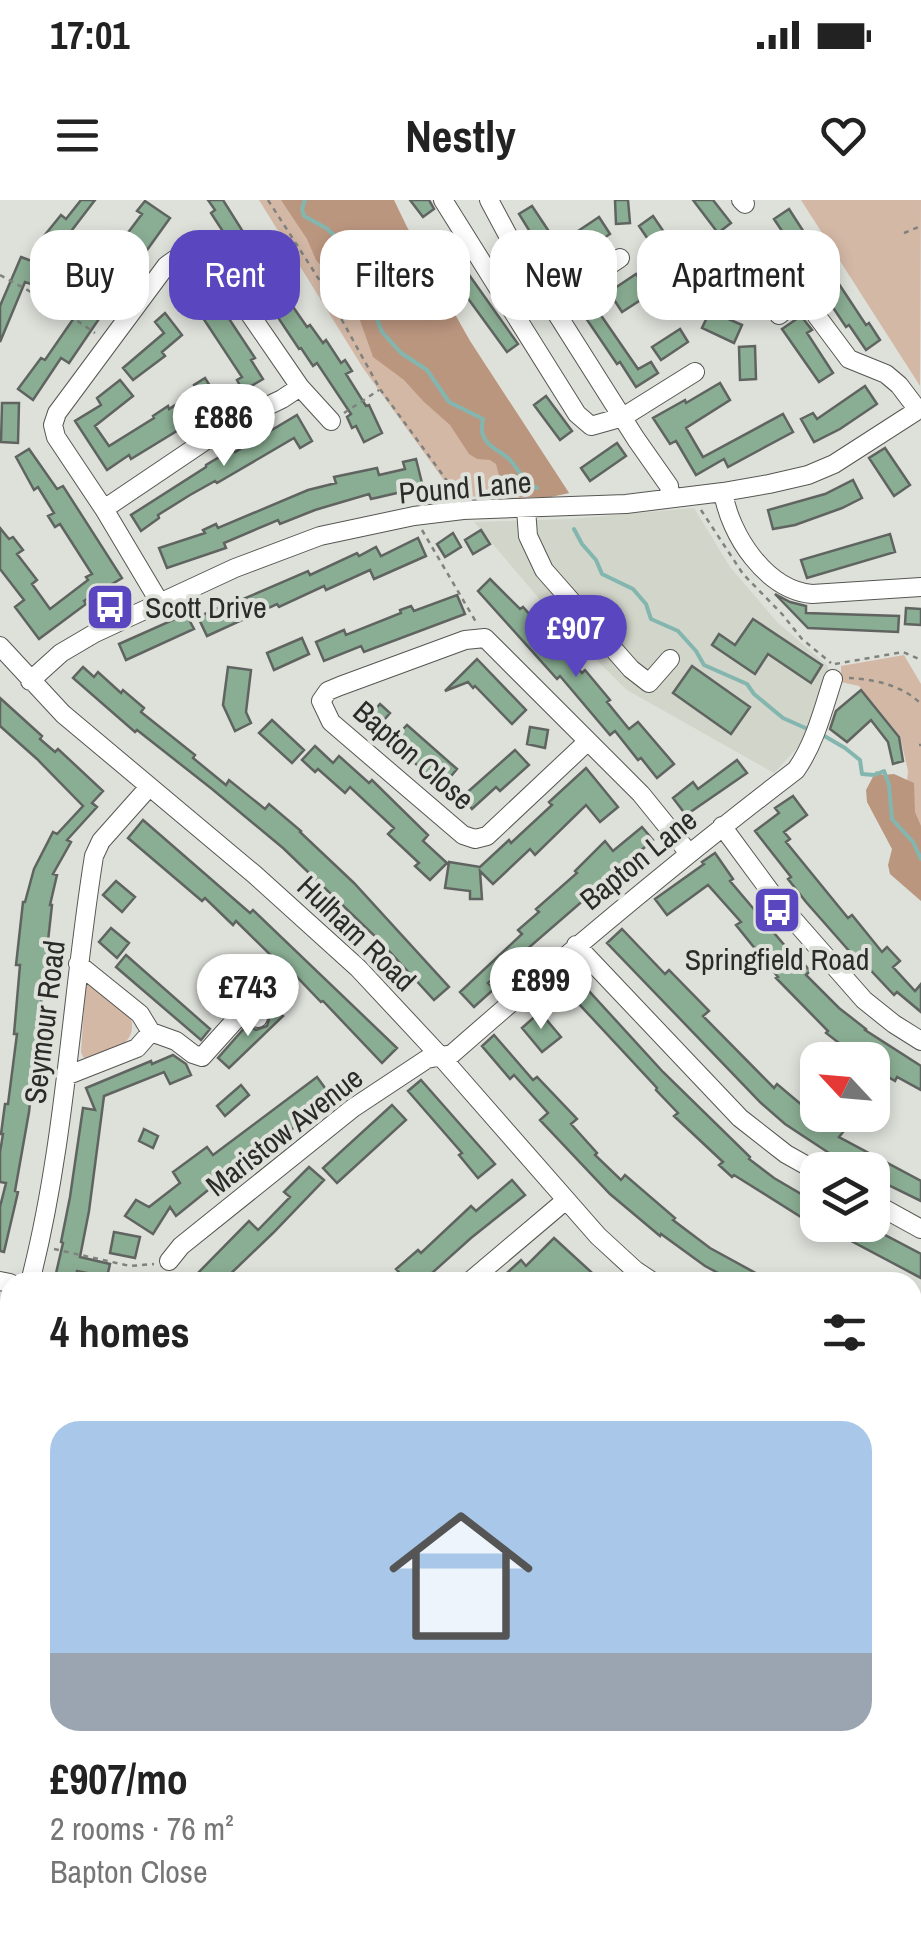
<!DOCTYPE html>
<meta charset="utf-8">
<style>
:root{--surface:#fff;--page:#f2f2f2;--text:#222;--muted:#767676;--accent:#5a47bf}
body{margin:0;font-family:"Archivo Narrow",sans-serif;background:var(--page);color:var(--text);height:100vh;display:flex;flex-direction:column;font-size:38px;white-space:nowrap}
*{box-sizing:border-box;margin:0}
p{font-size:32px;color:var(--muted)}
.icon{flex:none;width:55px;height:55px;fill:none;stroke:currentColor;stroke-width:2;stroke-linecap:round;stroke-linejoin:round}
.map{position:relative;flex:1;overflow:hidden}
.details{position:absolute;left:0px;top:1072px;width:922px;height:672px;display:flex;flex-direction:column;background:var(--surface);border-radius:30px 30px 0 0;box-shadow:0 5px 15px #0003}
.details>*{flex:none}
.hud{position:absolute;left:30px;top:30px;width:862px;height:90px;display:flex;gap:20px}
.needle{width:65px;rotate:296deg}
.controls{position:absolute;left:800px;top:842px;display:grid;gap:20px}
.controls a{display:grid;place-items:center;width:90px;height:90px;border-radius:20px;background:var(--surface);box-shadow:0 5px 15px #0003;font-size:50px}
.price{position:absolute;translate:-50% -85px;padding:0 22px;border-radius:35px;background:#fff;color:#222;font-size:32px;line-height:65px;filter:drop-shadow(0 2px 5px #0008)}
.price::after{content:'';position:absolute;left:50%;top:60px;width:30px;height:22px;margin-left:-15px;background:inherit;clip-path:polygon(0 0,100% 0,50% 100%)}
.price.selected{background:var(--accent);color:#fff}
ul{padding:0;list-style:none}
li{display:grid;align-content:center;gap:20px;height:530px;padding:0 50px}
li span{display:grid;place-items:center;height:310px;border-radius:30px;color:#555}
li>.icon{margin-inline-start:auto}
span .icon{width:180px;height:180px;fill:#fffc;stroke-width:1}
li b{font-size:42px}
h2{display:flex;justify-content:space-between;align-items:center;height:120px;padding:0 50px;font-size:42px}
.tag{padding:0 35px;border-radius:30px;background:var(--surface);box-shadow:0 5px 15px #0003;font-size:35px;line-height:90px}
.tag.selected{background:var(--accent);color:#fff}
.status{display:flex;justify-content:space-between;align-items:center;height:70px;padding:0 50px;background:var(--surface);direction:ltr}
.status svg{height:28px;fill:currentColor}
header{display:flex;justify-content:space-between;align-items:center;height:130px;padding:0 50px;background:var(--surface);font-size:45px;font-weight:700}
.map>svg:first-child{display:block}
.built{fill:#d2d5c9}
.green{fill:#d4b8a6}
.forest{fill:#bb967f}
.lines{fill:none;stroke-linecap:round;stroke-linejoin:round}
.stream{stroke:#83b6af;stroke-width:4}
.building{fill:#8aae93;stroke:#606461;stroke-width:2.5}
.minor-casing{stroke:#565753;stroke-width:20}
.highway-casing{stroke:#565753;stroke-width:28}
.path{stroke:#80827e;stroke-width:2.5;stroke-dasharray:5 5;stroke-linecap:butt}
.minor{stroke:#fff;stroke-width:18}
.highway{stroke:#fff;stroke-width:25}
.labels{text-anchor:middle;dominant-baseline:central;stroke-width:8;stroke-linejoin:round;paint-order:stroke}
.street-label{font-size:30px;fill:#2b2c2a;stroke:#dee0da}
.poi-label{font-size:30px;fill:#2b2c2a;stroke:#dee0da;text-anchor:start}
</style>
<div class="status"><b>17:01</b><svg viewBox="0 0 49 12"><path d="M0 12V9h3v3zM5 12V6h3v6zM10 12V3h3v9zM15 12V0h3v12zM26 1h20v11H26zM47 4h2v5h-2z"/></svg></div>
<header><svg class="icon" aria-label="menu" viewBox="0 0 24 24"><path d="M4 6h16M4 12h16M4 18h16"/></svg>Nestly<svg class="icon" aria-label="heart" viewBox="0 0 24 24"><path d="M12 20l-8-8c-3-5 5-10 8-4 3-6 11-1 8 4z"/></svg></header>
<div class="map">
<svg width="921" height="1744" viewBox="0 0 921 1744">
<rect width="100%" height="100%" fill="#dee0da"/>
<!-- built -->
<path class="built" d="M694 308 730 367 777 422 828 466V478L802 543 774 573 627 490 565 429 474 322 571 319Z"/>
<!-- green -->
<path class="green" d="M259 0H388L470 141 569 293C531 301 490 298 451 295V290L363 168Z
M801 0H921L920 186Z
M904 455 921 484V644L906 590 908 571 900 536 859 486 841 482V466Z
M90 783 131 818C138 847 109 850 87 859L83 857 81 852 85 791 87 785Z
M0 1689 10 1706V1735H25L29 1744H0Z"/>
<!-- forest -->
<path class="forest" d="M281 0H394L407 27 444 88 443 93 470 141 569 293 551 297H510L501 283 496 264 490 260 477 259 469 254 450 225 423 201 404 180 373 157 356 109 348 95 316 60 307 39Z
M876 571 883 575 894 574 914 583 915 612 921 626V701L890 674 888 665 892 649 867 602 866 590Z"/>
<g class="lines">
<!-- stream -->
<path class="stream" d="M305 0 302 9 304 16 326 28 342 42 353 56 361 75 379 87 381 95 377 119 382 132 401 153 427 170 449 202 483 219C482 224 481 231 483 235 487 247 499 250 508 258 519 268 522 283 537 288
M574 329 582 344 596 360 602 374 633 389 646 404 651 419 678 431 696 451 704 465 747 484 754 494 783 518 812 531
M821 534 845 548 860 560 862 574 874 575 884 571 889 585 892 619 913 642 921 659"/>
</g>
<!-- building -->
<path class="building" d="M81 0H95L59 47 44 36 61 15 66 19Z
M208 0H223L245 35 274 73 271 75 307 127 310 125 323 143 326 140 341 163 345 160 352 171 346 174 366 206 369 205 382 233 364 242 356 226 352 228 347 217 351 214 317 163 313 166 301 148 299 149 263 95 265 94 229 46 225 49 215 35 222 30 211 13 215 10Z
M410 0H429L434 9 423 17Z
M615 0H628L630 23 616 24Z
M693 0H713L731 23 718 33Z
M145 1 170 18 137 64 131 60 111 88 113 89 96 113 101 116 69 163 61 158 33 200 18 189 41 158 45 160 76 115 102 74 95 69 106 55 108 57 124 38 142 14 137 11Z
M532 6 550 33 547 35 568 66 556 74 519 14Z
M789 9 836 82 837 81 866 125 869 123 880 140 866 150 849 125 846 127 774 19Z
M653 16 672 44 658 54 639 26Z
M599 17 610 34 583 52 572 35Z
M742 45 767 83 769 81 780 94 761 110 750 96 752 94 726 56Z
M21 57 45 66 37 86 25 82 0 142V106Z
M652 60 677 73 667 93 650 94 622 112 609 92 636 74 641 81Z
M460 62 518 144 507 152 448 71Z
M192 80 204 99 212 93 255 158 251 160 263 179 243 191 237 180 242 177 205 121 188 98 180 103 173 93Z
M589 98 638 169 651 162 658 173 636 187 620 162 617 164 577 105Z
M710 111 742 125 734 143 702 128Z
M165 113 182 135 162 152 165 156 133 180 123 168 164 133 155 122Z
M801 116 812 130 807 133 833 173 819 182 782 129Z
M680 129 688 142 661 160 652 147Z
M755 146 756 179 740 180 739 147Z
M205 178 220 202 197 216 198 218 131 259 129 255 107 270 75 221 101 205 97 198 120 180 133 196 95 226 109 246 154 218 153 216 168 206 169 209 197 191 194 185Z
M720 183 730 200 686 228 703 257 783 214 793 232 728 267 724 259 696 275 676 241 670 244 653 218 685 200 686 203Z
M865 186 877 204 840 229 814 242 801 219 813 213 817 219Z
M546 196 572 231 560 240 534 205Z
M2 203H19L18 243 1 242Z
M297 215 312 241 300 248 294 238 217 283 215 281 190 295 158 315 159 318 141 331 131 315 206 267V265L233 249 235 252Z
M617 243 626 256 590 281 581 268Z
M885 248 910 285 894 296 869 258Z
M29 249 57 289 63 286 122 378 84 401 86 404 39 439 15 407 24 400 0 369V328L9 339 13 337 23 350 17 354 37 380 32 384 50 409 88 380 86 377 92 374 60 324 55 327 48 316 54 313 38 287 34 290 16 257Z
M416 259 423 287 371 299 369 294 315 310 280 324 278 320 224 343 226 348 167 368 159 348 205 333 203 330 216 324 218 328 308 290 336 283 334 277 377 268 379 275 405 269 403 262Z
M853 280 862 298 842 308 795 325 773 329 768 310 825 294Z
M481 330 490 344 473 354 465 340Z
M453 333 461 347 445 357 437 344Z
M890 334 895 352 807 378 801 360Z
M418 338 426 356 374 379 370 370 326 390 324 386 279 407 277 404 207 436 198 417 239 398 241 400 308 371 310 375 357 353 359 356 376 347 381 356Z
M490 379 520 409 523 407 582 473 585 470 610 500 607 502 629 529 638 522 674 564 657 578 641 558 638 560 615 531 610 535 560 476 557 479 478 391Z
M775 394 790 402 806 406V413L899 416 898 432 808 428Z
M457 395 465 414 364 452 361 446 324 461 316 442 344 430 346 435 401 413 400 410 411 406 414 411Z
M906 408 921 409V425L905 424Z
M186 414 194 429 126 460 119 444Z
M753 419 822 465 811 483 768 454 755 474 712 445 719 434 735 445Z
M302 438 309 454 274 470 267 453Z
M477 459 526 510 512 524 475 486 473 488 468 482 445 491Z
M692 466 750 507 731 534 673 493Z
M83 467 94 477 98 472 121 493 123 490 144 508 141 512 195 555 193 558 226 585 229 580 265 609 269 604 301 631 300 632 354 683 449 787 434 800 380 741 283 648 212 589 137 530 135 532 73 478Z
M228 467 251 470 246 512 251 523 235 531 223 505Z
M861 490 899 537 903 561 893 564 888 542 871 520 847 542 830 529 836 511Z
M0 498 42 536 40 539 55 552 58 549 103 591 92 603 97 607 67 640 71 642 53 674 57 675 50 705H52L29 912 15 991 18 992 4 1052 0 1051V1007L6 983 0 982V952L3 934H1L5 904H8L17 834H14L20 765H16L23 702H25L34 669 53 632 57 634 83 606 37 559 0 526Z
M380 504 390 513 376 529 366 520Z
M272 520 304 550 292 563 259 533Z
M407 525 457 569 442 587 391 542Z
M530 527 548 530 545 548 527 544Z
M315 546 333 563 339 556 369 583 372 580 428 635 423 641 447 663 430 680 415 666 419 663 388 634 394 628 350 587 345 593 318 569 315 572 302 560Z
M515 550 529 565 500 591 496 587 472 609 462 597Z
M737 560 747 573 686 615 673 598 693 582 698 589Z
M586 568 618 607 600 622 586 605 535 655 530 649 493 684 480 671 482 699H470V691L445 688 449 662 480 667 509 640 511 643 552 605 549 602Z
M793 596 807 615 784 632 790 639 786 642 848 718 852 715 882 752 887 747 900 761 893 767 915 791 921 784V812L897 792 894 795 860 759 858 761 806 702 788 679 791 677 755 631 779 613 775 608Z
M143 620 250 713 253 710 397 848 382 863 323 801 321 802 295 775 293 777 236 721 233 725 205 698 202 701 128 638Z
M642 627 653 640 488 783 494 789 474 807 460 792 522 734 518 730 539 712 536 709 577 673 575 671 605 641 613 651Z
M715 653 733 679 730 681 797 760 799 758 810 771 806 775 839 808 866 829 865 830 921 866V890L897 877 895 881 872 867V860H861L826 833 828 831 776 778 778 777 736 725 741 722 708 685 667 715 655 699 704 664 702 662Z
M116 681 135 697 122 712 103 695Z
M111 728 129 743 117 758 99 742Z
M622 729 665 774 669 770 709 811 703 816 774 888 777 884 803 906 843 932 839 937 921 981V1001L872 977V970H863L829 953 785 924 761 903 607 743Z
M126 755 210 829 201 840 116 767Z
M578 779 663 872 750 957 749 959 774 978 818 1004V1023L810 1019 809 1022 734 975 732 977 719 965 723 962 674 916 678 913 656 890 657 888 566 790Z
M270 803 283 816 229 868 218 858 247 825 256 830 267 826 270 816 266 808Z
M540 812 561 837 542 852 522 828Z
M494 835 533 880 537 877 577 919 571 924 597 953 595 955 621 980 625 975 675 1018 673 1020 710 1048 772 1082H735L705 1066 661 1034 660 1036 610 994 540 920 548 913 514 875 510 879 482 846Z
M173 855 186 864 191 875 170 884 164 872 104 896 89 1011 80 1057 110 1064 107 1077 77 1071 75 1082H54L63 1043 61 1042 70 997 83 908 95 910 86 888 151 861 152 864Z
M317 877 333 899 234 972 233 970 176 1016 170 1007 153 1034 125 1016 136 1000 149 1007 180 983 173 972 207 947 213 955Z
M421 880 495 964 478 978 459 955 462 953 408 891Z
M241 885 249 895 225 916 217 906Z
M392 905 406 920 337 983 323 968Z
M144 929 158 936 153 948 139 941Z
M309 967 324 980 273 1033 222 1082H195L196 1075 249 1021 258 1030 290 997 284 992Z
M512 980 525 995 471 1038 422 1082H408L396 1069 418 1050 421 1053 471 1006 476 1011Z
M821 1025H866L921 1054V1078Z
M114 1032 140 1037 135 1058 110 1053Z
M554 1038 602 1082H497L521 1060 526 1066Z"/>
<g class="lines">
<!-- minor casing -->
<g class="minor-casing">
<path id="minor" d="M443 0 577 214 591 226 623 217 695 172
M489 0 512 43 636 239 669 286 670 297
M741 0 745 4
M769 52 849 159 886 174 899 185 918 210
M552 104 620 58
M779 115 803 95
M300 187 331 221
M723 292C730 335 766 390 812 394L921 387
M104 309 230 224 282 199 300 187 212 59C194 49 182 53 166 66L57 213 53 225 56 237 104 309 160 403
M526 309 528 336 544 370 631 469 649 483 670 459
M0 446 63 514 254 674 358 768 442 858 598 1036 635 1070 653 1082
M30 481 61 453 95 433 235 368 320 336 414 316 463 310 626 304 723 292 769 284 808 275 834 264 921 208
M587 542 487 636 475 639 463 635 331 522 321 501 328 491 340 486 465 440 485 438 641 594 688 652
M722 626 778 702 864 800 894 824 921 841
M576 745 740 918 786 954 818 972
M151 832 176 841 193 854 202 857 247 807 258 818
M66 876 137 848 151 832 140 814 78 764
M872 1002 921 1029
M169 1061 181 1046 353 908 427 859 452 854C564 756 677 661 796 570 815 543 823 510 833 479
M0 1081 10 1083
M30 1082C66 943 71 798 94 656L101 641 149 587
M469 1082 566 1000
M912 1167 921 1151
M0 1193 10 1166
M912 1196 921 1199
M912 1335H921
M912 1492 921 1491
M150 1735 152 1744"/>
</g>
<!-- highway casing -->
<g class="highway-casing">
<path id="highway" d="M0 1366 10 1370
M912 1672H921"/>
</g>
<!-- path -->
<path class="path" d="M268 0 322 84 380 189 456 293
M904 33 921 26
M0 75 53 104 95 133
M344 213 379 190
M701 310 743 374 782 414 802 439 831 463
M422 330 476 422
M835 464 903 452 921 460
M849 478C874 479 904 486 921 504
M919 545H921
M54 1049 130 1066 154 1064
M417 1744 415 1741 418 1735"/>
<!-- minor -->
<use href="#minor" class="minor"/>
<!-- highway -->
<use href="#highway" class="highway"/>
</g>
<!-- icons -->
<defs>
<g id="bus-square" transform="scale(2.5)"><rect x="-9" y="-9" width="18" height="18" rx="4" fill="#5a47bf" stroke="#dee0da"/><path d="M-5-6H5V4H4V6H2V4H-2V6H-4V4H-5ZM-3.5-4V0h7V-4ZM-3.5 1.2v1.5H-2V1.2ZM2 1.2v1.5H3.5V1.2Z" fill="#fff"/></g>
</defs>
<g fill-rule="evenodd">
<use href="#bus-square" x="110" y="407"/>
<use href="#bus-square" x="777" y="710"/>
</g>
<g class="labels">
<!-- street labels -->
<g class="street-label">
<text transform="translate(465 287) rotate(-5)">Pound Lane</text>
<text transform="translate(414 555) rotate(41)">Bapton Close</text>
<text transform="translate(638 659) rotate(-39)">Bapton Lane</text>
<text transform="translate(357 733) rotate(44)">Hulham Road</text>
<text transform="translate(44 822) rotate(-83)">Seymour Road</text>
<text transform="translate(284 931) rotate(-38)">Maristow Avenue</text>
</g>
<!-- poi labels -->
<g class="poi-label">
<text x="145" y="407">Scott Drive</text>
<text x="777" y="759" text-anchor="middle">Springfield Road</text>
</g>
</g>
</svg>
<div class="controls">
<a><svg class="needle" viewBox="-14 -14 28 28"><path d="M0-13l5 13h-10z" fill="#e53935"/><path d="M0 13l5-13h-10z" fill="#767676"/></svg></a>
<a><svg class="icon" aria-label="layers" viewBox="0 0 24 24"><path d="M12 4l9 5-9 5-9-5zM3 14l9 5 9-5"/></svg></a>
</div>
<b class="price" style="left:224px;top:269px">£886</b>
<b class="price selected" style="left:576px;top:480px">£907</b>
<b class="price" style="left:541px;top:832px">£899</b>
<b class="price" style="left:248px;top:839px">£743</b>
<div class="hud">
<a class="tag">Buy</a>
<a class="tag selected">Rent</a>
<a class="tag">Filters</a>
<a class="tag">New</a>
<a class="tag">Apartment</a>
</div>
<section class="details">
<h2>4 homes<svg class="icon" aria-label="filters" viewBox="0 0 24 24"><path d="M4 7h16M4 17h16"/><circle cx="9" cy="7" r="2"/><circle cx="15" cy="17" r="2"/></svg></h2>
<ul>
<li><span style="background:linear-gradient(#a9c7e8 75%,#9aa5b1 0)"><svg class="icon" aria-label="home" viewBox="0 0 24 24"><path d="M3 11l9-7 9 7M6 9v11h12V9"/></svg></span><div><b>£907/mo</b><p>2 rooms · 76 m²</p><p>Bapton Close</p></div></li>
</ul>
</section>
</div>
